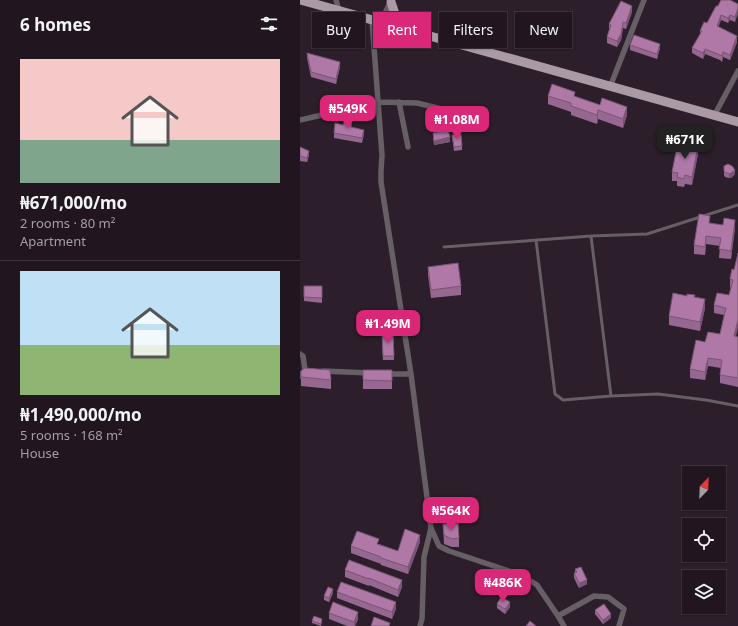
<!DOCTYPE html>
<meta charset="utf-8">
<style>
:root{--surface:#211620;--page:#2d232d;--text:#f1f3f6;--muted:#a29fa5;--line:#3e353e;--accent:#db2777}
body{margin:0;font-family:"Noto Sans",sans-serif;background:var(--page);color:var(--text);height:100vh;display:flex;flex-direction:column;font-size:15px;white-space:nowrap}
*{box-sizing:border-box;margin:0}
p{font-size:13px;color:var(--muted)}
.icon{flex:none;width:22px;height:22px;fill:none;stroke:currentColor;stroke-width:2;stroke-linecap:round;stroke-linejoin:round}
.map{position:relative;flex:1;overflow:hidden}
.drawer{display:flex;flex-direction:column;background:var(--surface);width:300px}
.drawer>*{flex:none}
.banner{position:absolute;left:12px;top:12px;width:366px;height:36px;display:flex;gap:8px}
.needle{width:26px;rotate:23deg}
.fabs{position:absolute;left:382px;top:466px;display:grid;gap:8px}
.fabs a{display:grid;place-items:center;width:44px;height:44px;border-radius:0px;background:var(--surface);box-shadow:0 1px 3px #0004,0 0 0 1px var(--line);font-size:20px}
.price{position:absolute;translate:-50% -34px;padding:0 9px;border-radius:8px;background:var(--accent);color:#fff;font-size:13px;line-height:26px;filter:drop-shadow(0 1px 2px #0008)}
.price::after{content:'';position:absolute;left:50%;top:24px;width:12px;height:9px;margin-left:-6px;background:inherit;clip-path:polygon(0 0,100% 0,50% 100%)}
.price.active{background:#222;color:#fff}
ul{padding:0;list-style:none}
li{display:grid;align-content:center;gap:8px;height:212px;padding:0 20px}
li+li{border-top:1px solid var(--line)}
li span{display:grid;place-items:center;height:124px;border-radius:0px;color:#555}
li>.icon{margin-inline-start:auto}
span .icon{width:72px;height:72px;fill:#fffc;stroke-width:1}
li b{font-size:17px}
h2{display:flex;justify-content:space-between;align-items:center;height:48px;padding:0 20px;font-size:17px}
.tag{padding:0 14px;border-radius:0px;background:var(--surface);box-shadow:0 1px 3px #0004,0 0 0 1px var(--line);font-size:14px;line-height:36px}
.tag.active{background:var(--accent);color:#fff}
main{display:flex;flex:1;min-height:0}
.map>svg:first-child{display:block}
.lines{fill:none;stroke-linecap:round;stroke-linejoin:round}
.service{stroke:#665f65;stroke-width:3}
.minor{stroke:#665f65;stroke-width:5.5}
.primary{stroke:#a99aa6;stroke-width:9}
.wall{fill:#966790}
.shaded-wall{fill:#7a5475}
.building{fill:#af78a7;stroke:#7a5475}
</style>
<main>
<section class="drawer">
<h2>6 homes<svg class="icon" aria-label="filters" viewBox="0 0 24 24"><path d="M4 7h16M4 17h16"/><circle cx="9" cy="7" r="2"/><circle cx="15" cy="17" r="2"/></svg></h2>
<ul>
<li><span style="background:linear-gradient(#f6c9c9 65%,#7fa58c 0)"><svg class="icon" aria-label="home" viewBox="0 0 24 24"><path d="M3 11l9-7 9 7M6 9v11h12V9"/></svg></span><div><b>₦671,000/mo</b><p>2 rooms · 80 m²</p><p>Apartment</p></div></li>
<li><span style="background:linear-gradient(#bfe0f5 60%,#8fb573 0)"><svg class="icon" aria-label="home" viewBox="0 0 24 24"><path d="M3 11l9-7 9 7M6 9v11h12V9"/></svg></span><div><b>₦1,490,000/mo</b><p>5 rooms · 168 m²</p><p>House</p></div></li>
</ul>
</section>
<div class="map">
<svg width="438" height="626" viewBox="0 0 438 626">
<rect width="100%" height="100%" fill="#2c1e2a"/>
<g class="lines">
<!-- service -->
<path class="service" d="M291 236 311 396
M236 240 255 394 263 400 311 396 358 394 406 400 438 406
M144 247 291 236 347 234 438 205"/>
<!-- minor -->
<path class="minor" d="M36 0 39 11
M72 20 82 155 81 171V182L111 374 131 528 124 557 122 619 120 626
M79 22 85 13 91 1
M310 87 344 0
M99 102 108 147
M414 116 438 71
M0 120 78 102 117 103 183 119
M0 354 3 356 5 370 0 376
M23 371 70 373
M85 374H111
M131 528 139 546 149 551 221 575 237 585 258 616 264 626
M258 616 294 596 308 597 324 609 319 626"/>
<!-- primary -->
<path class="primary" d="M1 0 438 122
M91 2 95 14 108 30"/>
</g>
<!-- wall -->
<path class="wall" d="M438 4 435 22 430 20 428 23 421 20 418 27 437 42 430 60 423 57 422 62 420 60 405 54 403 59 392 53V48L400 34V31L407 23 418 6Z
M332 12 326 29 323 28 321 40 317 47 307 43V37L309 30V24Z
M330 45 360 48 357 59 330 50Z
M7 53 40 67 36 84 11 77 7 58Z
M248 96 275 97 327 115 323 128 298 119 297 124 271 115V112L248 104Z
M52 121 51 127 64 134 62 143 34 138V133L43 125Z
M133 133 150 142 134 145 133 137Z
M152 135 162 146V150L154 151Z
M0 147 9 155 7 162 0 161Z
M398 154 392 185 385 184 384 187 377 186V181H372V172Z
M424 171 435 174 431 178H429L425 177 424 175Z
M410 223 435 228 431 259 419 258 420 246 406 244 405 255 394 254V245Z
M128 267 161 286V295L131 298 128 275Z
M432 269 436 337H438V387L420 383V375L421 368 408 366 405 380 390 378V369L405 342 420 334 424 315 414 313V305L429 295 431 288 430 287V279Z
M4 286H22V303L4 301Z
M395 297 405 308 400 331 369 325V316Z
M82 333H93L94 360H83Z
M63 370H92V389H63Z
M1 371 31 380V389L1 386Z
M143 524 159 538V547H152L144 544Z
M120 542 108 574 81 565V564L51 553V546L79 544 98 551Z
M275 569 287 584 279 588 274 578V573H275Z
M45 570 102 587 98 597 69 585V586L45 577Z
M37 592 96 609 92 619 37 598Z
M33 593 29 602 24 600V596Z
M197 604 210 607 205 614 197 608Z
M295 610 311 618 303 624 295 614Z
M29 613 58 619 55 626H47L29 619Z
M12 621H22L21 626 12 623Z"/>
<!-- shaded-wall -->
<path class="shaded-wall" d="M332 6V12L326 29V23Z
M438 8V14L435 22V17Z
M421 15V20L417 32V26Z
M430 15V20L428 23V18Z
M323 22V28L321 40 317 47V41Z
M437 36V42L430 60V55Z
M360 44V48L357 59V54Z
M405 49V54L403 59V53Z
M423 52V57L422 62V56Z
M40 62V67L36 84V79Z
M327 107V115L323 128V119Z
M298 110V119L297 124V115Z
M150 137V142L134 145V141Z
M398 146V154L392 185V177Z
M9 151V155L7 162V158Z
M435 170V174L431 178H429V174Z
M435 220V228L431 259V251Z
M406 236V244L405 255V247Z
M405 299V308L400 331V322Z
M438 320V328L434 345V336Z
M408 358V366L405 380V372Z
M120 535V542L108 574V567Z
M102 580V587L98 597V590Z
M287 580V584L279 588V583Z
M33 589V593L29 602V598Z
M96 602V609L92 619V612Z
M210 602V607L205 614V609Z
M58 612V619L55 626H54V622Z
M311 614V618L303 624V620Z"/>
<!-- building -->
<path class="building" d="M421 0H430L438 4V8L435 17 430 15 428 18 421 15 417 26 437 36 430 55 423 52 422 56 420 55 405 49 403 53 392 48 402 31H400L404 22 407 23 416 6H418Z
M321 1 332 6 326 23 323 22 321 34 317 41 307 37 311 25 309 24Z
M334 35 360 44 357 54 330 45Z
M7 53 40 62 36 79 11 72Z
M252 84 275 92 274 96 300 105 302 98 327 107 323 119 298 110 297 115 271 106V103L248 96Z
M46 115 52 116 51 127 64 130 62 138 34 133 35 123 43 125Z
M148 130 150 137 134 141 133 133Z
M161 134 162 146 154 147 152 135Z
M378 142 398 146 392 177 385 175 384 179 377 177 378 173 372 172Z
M0 147 9 151 7 158 0 156Z
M428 164 432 166 435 170 431 173 429 174 425 172 424 171V166Z
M399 214 410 216 409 223 423 225 424 218 435 220 431 251 419 249 421 238 406 236 405 247 394 245Z
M438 253V320L434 336 438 337V378L420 375 422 360 408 358 405 372 390 369 396 340 405 342 408 332 420 334 426 308 414 305 417 293 429 295 433 280 430 279 432 269 434 270Z
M158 263 161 286 131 290 128 267Z
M4 286H22V298L4 297Z
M373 293 387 296V294L395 295 394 297 405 299 400 322 369 316Z
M82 333H93L94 356H83Z
M5 368 30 370 31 380 1 377V371Z
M63 370H92V381L63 380Z
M158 523 159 538 152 539 144 535 143 524Z
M105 529 120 535 108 567 81 558V557L51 546 57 531 79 539 77 544 98 551Z
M49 560 102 580 98 590 69 578V579L45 570Z
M281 567 287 580 279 583 274 573 277 572 275 569Z
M41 582 96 602 92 612 37 592Z
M28 587 33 589 29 598 24 596Z
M201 597 210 602 205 609 197 604Z
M33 602 58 612 54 622 29 613Z
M304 604 311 614 303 620 295 610Z
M14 616 22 619 21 624 12 621Z
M74 617 90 623 89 626H71Z
M230 621 236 626H226Z"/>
</svg>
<div class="fabs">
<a><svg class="needle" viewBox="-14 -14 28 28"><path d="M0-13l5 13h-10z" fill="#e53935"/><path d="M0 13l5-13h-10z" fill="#a29fa5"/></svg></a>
<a><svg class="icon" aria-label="locate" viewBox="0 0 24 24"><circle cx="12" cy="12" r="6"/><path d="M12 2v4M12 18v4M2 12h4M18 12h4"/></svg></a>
<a><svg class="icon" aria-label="layers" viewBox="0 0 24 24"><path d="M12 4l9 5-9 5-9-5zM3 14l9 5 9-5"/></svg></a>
</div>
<b class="price" style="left:48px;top:129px">₦549K</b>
<b class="price" style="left:157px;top:140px">₦1.08M</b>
<b class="price active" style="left:385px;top:160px">₦671K</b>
<b class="price" style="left:88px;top:344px">₦1.49M</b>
<b class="price" style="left:151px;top:531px">₦564K</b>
<b class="price" style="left:203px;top:603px">₦486K</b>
<div class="banner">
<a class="tag">Buy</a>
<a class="tag active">Rent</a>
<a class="tag">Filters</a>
<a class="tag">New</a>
</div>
</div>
</main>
